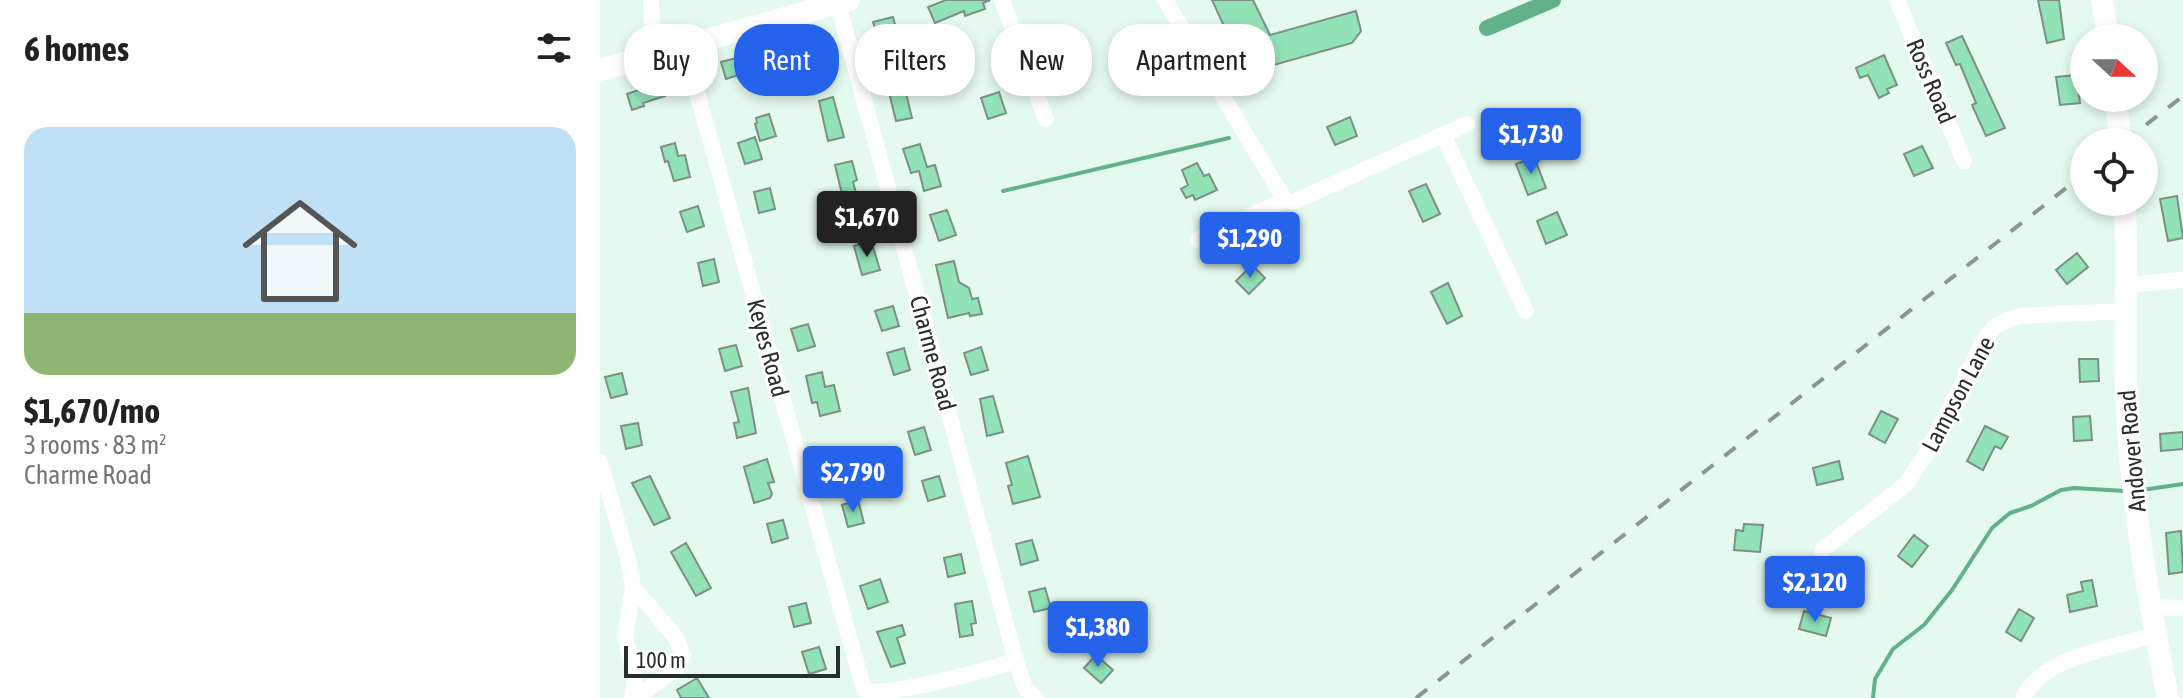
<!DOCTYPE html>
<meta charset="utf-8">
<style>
:root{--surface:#fff;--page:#f6f6f6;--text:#222;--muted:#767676;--line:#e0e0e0;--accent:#2563eb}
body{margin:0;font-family:"Asap Condensed",sans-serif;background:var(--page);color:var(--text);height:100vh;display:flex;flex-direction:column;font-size:30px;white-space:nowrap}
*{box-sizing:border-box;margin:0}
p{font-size:26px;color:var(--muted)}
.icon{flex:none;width:44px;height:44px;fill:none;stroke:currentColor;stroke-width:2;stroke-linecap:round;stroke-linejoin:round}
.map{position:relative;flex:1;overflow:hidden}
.side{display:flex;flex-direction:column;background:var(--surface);width:600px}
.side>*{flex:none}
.banner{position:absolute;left:24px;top:24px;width:760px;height:72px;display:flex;gap:16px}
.needle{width:52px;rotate:111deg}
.tools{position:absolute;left:1470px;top:24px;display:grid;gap:16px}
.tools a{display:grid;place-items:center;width:88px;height:88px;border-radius:50%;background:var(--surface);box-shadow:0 4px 12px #0003;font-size:40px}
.scale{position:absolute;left:24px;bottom:20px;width:216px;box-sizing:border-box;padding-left:8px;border:4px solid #272f2a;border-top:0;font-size:22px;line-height:28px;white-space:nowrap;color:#272f2a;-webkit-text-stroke:6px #fff;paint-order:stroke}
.price{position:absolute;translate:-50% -68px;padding:0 18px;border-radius:8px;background:var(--accent);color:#fff;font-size:26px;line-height:52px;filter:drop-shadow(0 2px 4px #0008)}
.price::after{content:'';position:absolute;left:50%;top:48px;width:24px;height:18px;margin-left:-12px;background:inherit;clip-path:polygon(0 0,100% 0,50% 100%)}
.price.current{background:#222;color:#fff}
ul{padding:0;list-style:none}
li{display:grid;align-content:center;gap:16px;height:424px;padding:0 24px}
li+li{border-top:2px solid var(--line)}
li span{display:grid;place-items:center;height:248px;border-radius:24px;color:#555}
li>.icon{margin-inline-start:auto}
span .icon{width:144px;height:144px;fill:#fffc;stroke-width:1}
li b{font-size:34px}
h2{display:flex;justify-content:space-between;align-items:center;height:96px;padding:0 24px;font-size:34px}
.tag{padding:0 28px;border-radius:32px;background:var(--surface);box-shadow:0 4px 12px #0003;font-size:28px;line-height:72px}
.tag.current{background:var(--accent);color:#fff}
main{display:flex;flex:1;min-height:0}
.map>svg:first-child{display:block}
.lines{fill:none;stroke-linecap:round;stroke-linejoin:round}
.stream{stroke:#62b289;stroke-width:4}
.canal{stroke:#62b289;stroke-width:16}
.building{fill:#91e2b7;stroke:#7d9085;stroke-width:2}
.minor{stroke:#fff;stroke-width:16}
.secondary{stroke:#fff;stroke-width:22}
.rail{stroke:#89988f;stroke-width:4;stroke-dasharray:14 14;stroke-linecap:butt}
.labels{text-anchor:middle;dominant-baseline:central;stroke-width:6;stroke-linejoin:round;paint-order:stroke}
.street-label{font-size:24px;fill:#272f2a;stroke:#fff}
</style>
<main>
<section class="side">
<h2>6 homes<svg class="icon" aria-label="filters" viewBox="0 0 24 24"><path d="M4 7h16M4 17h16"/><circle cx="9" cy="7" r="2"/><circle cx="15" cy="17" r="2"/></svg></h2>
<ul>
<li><span style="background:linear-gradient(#bfe0f5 75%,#8fb573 0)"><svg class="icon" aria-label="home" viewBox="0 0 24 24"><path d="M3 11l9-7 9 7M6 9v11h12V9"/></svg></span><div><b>$1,670/mo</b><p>3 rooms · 83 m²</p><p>Charme Road</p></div></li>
</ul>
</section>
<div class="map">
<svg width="1583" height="698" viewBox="0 0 1583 698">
<rect width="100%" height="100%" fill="#e5faee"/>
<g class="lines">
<!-- stream -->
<path class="stream" d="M403 191 629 138
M1542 490 1583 484
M1273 698 1275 679 1293 649 1324 625 1352 590 1392 528 1410 513 1431 506 1461 490 1474 488 1525 491"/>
<!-- canal -->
<path class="canal" d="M887 28 953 0"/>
</g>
<!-- building -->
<path class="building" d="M346 0H390L383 3 385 9 365 16 364 11 335 23 328 7Z
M612 0H653L670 35 756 11 761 31 752 43 656 70 641 63Z
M1438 0H1459L1464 39 1447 43Z
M293 17 297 32 278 38 273 22Z
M1362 36 1405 128 1386 136 1372 105 1376 103 1360 64 1356 65 1346 43Z
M218 37 223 54 210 57 212 64 201 67 196 51 200 50 198 43Z
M473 38 481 58 463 64 456 44Z
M540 43 551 73 533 79 523 49Z
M1284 55 1297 85 1287 89 1289 93 1279 98 1268 75 1260 78 1256 68Z
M140 57 145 73 126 79 121 62Z
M301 72 312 118 296 121 285 76Z
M1476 75 1480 103 1460 105 1456 77Z
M60 80 65 96 43 103 44 106 32 110 27 94 42 89 40 86Z
M399 92 406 113 388 119 381 98Z
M233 97 244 137 228 141 219 101Z
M169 114 176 136 160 141 155 124 157 123 156 118Z
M750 117 757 136 735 145 727 127Z
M155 137 162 159 145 164 138 143Z
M75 143 78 156 85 155 90 177 74 181 68 161 65 162 61 147Z
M320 144 327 167 335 165 341 186 324 191 319 171 311 173 303 149Z
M1322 146 1333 168 1314 176 1304 154Z
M934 157 946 188 928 195 916 164Z
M252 161 257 180 253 182 260 207 246 211 235 165Z
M597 163 604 176 609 174 617 190 595 200 593 195 586 198 581 189 588 185 582 170Z
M826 184 840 214 823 222 809 191Z
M170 188 175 209 159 213 154 192Z
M1577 196 1583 238 1568 241 1560 199Z
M98 206 104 226 87 232 80 212Z
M347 210 356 235 339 241 330 215Z
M957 212 967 235 946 244 937 221Z
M265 242 267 249 273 247 280 270 262 275 254 246Z
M1477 253 1488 267 1467 284 1456 270Z
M114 259 119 282 103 286 98 263Z
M354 261 359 282 369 288 372 299 378 298 382 314 370 316 369 313 348 318 336 265Z
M652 265 665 278 649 294 636 281Z
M848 283 862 316 847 324 831 292Z
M293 306 299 326 282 331 275 311Z
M208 324 215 346 198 351 191 329Z
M136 345 142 366 125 371 119 349Z
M381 347 388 370 371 375 364 353Z
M304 348 310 370 294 375 287 353Z
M1479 359H1498L1499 381 1480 382Z
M222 372 225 387 234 385 240 411 220 416 217 402 212 403 206 376Z
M22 373 27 394 11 398 5 377Z
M148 388 156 433 137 438 134 423 139 422 131 392Z
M393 396 403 432 387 436 380 399Z
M1281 411 1298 419 1285 443 1269 434Z
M1490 416 1492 440 1474 441 1473 417Z
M38 423 42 445 26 449 21 426Z
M1385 426 1408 437 1401 449 1395 446 1383 470 1367 461Z
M324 427 331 450 315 455 308 432Z
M1583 432V449L1561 451 1560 434Z
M244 451 249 472 233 476 228 454Z
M428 456 440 497 413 504 408 486 412 485 406 463Z
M167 459 174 482 168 483 172 494 170 498 154 503 144 467Z
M1239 461 1243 479 1217 485 1213 468Z
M50 476 70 518 54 525 32 483Z
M339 476 345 496 328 501 322 481Z
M258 500 264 523 248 527 242 505Z
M183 520 188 538 172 543 167 524Z
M1144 524 1163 525 1160 552 1134 550 1136 530 1143 531Z
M1581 531 1583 572 1569 574 1566 533Z
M1314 535 1328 546 1312 567 1298 556Z
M432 540 438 560 421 565 416 544Z
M86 543 111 588 96 596 71 552Z
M361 554 365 573 348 577 344 558Z
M280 579 288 602 268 609 260 586Z
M1492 580 1497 606 1470 612 1467 595 1483 591 1481 582Z
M445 588 451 608 434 612 429 592Z
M372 601 376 623 371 624 373 635 360 637 355 604Z
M206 603 211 623 194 627 189 607Z
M1419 609 1434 618 1421 641 1406 632Z
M1204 611 1231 618 1226 636 1199 629Z
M302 625 305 635 297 638 305 663 291 667 277 632Z
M219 647 226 669 209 674 202 652Z
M496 655 513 670 501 683 484 668Z
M97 678 109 698H81L77 690Z"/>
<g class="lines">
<!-- minor -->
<path class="minor" d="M51 0 53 55
M237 0 416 661 425 688 436 698
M402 0 446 119
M565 0 685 200
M1297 0 1364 161
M84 46 264 690C288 698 386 670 416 661
M843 135 926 311
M597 240 685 200 693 202 867 124
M1526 285 1583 280
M0 462 28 559 33 587
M1222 550 1306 484 1326 454 1385 339 1394 327 1407 320 1421 316 1526 311
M1550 607 1583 608
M32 698 35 678 25 637 33 587 77 639 83 655 77 668 36 698
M1423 698C1444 656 1513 648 1555 635"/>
<!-- secondary -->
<path class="secondary" d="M1502 0 1508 38
M0 70 249 0
M1516 98 1520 142
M1525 202C1528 273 1523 344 1527 415 1533 511 1549 604 1568 698"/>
<!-- rail -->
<path class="rail" d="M1524 142 1583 96
M816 698 1484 174"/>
</g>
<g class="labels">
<!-- street labels -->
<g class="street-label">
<text transform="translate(1331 81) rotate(67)">Ross Road</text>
<text transform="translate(168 348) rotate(75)">Keyes Road</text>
<text transform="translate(333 353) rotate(75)">Charme Road</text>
<text transform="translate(1358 394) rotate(-62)">Lampson Lane</text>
<text transform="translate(1532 451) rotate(-95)">Andover Road</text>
</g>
</g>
</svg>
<div class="tools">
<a><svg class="needle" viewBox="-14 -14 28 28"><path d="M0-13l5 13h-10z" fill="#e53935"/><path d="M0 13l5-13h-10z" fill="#767676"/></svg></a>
<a><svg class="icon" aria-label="locate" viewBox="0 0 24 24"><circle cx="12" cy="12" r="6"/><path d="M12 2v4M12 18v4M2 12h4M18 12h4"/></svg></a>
</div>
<div class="scale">100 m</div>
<b class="price" style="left:931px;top:176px">$1,730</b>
<b class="price current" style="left:267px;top:259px">$1,670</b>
<b class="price" style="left:650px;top:280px">$1,290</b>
<b class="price" style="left:253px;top:514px">$2,790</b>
<b class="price" style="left:1215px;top:624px">$2,120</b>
<b class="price" style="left:498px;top:669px">$1,380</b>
<div class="banner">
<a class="tag">Buy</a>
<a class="tag current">Rent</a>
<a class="tag">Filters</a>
<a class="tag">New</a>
<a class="tag">Apartment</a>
</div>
</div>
</main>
